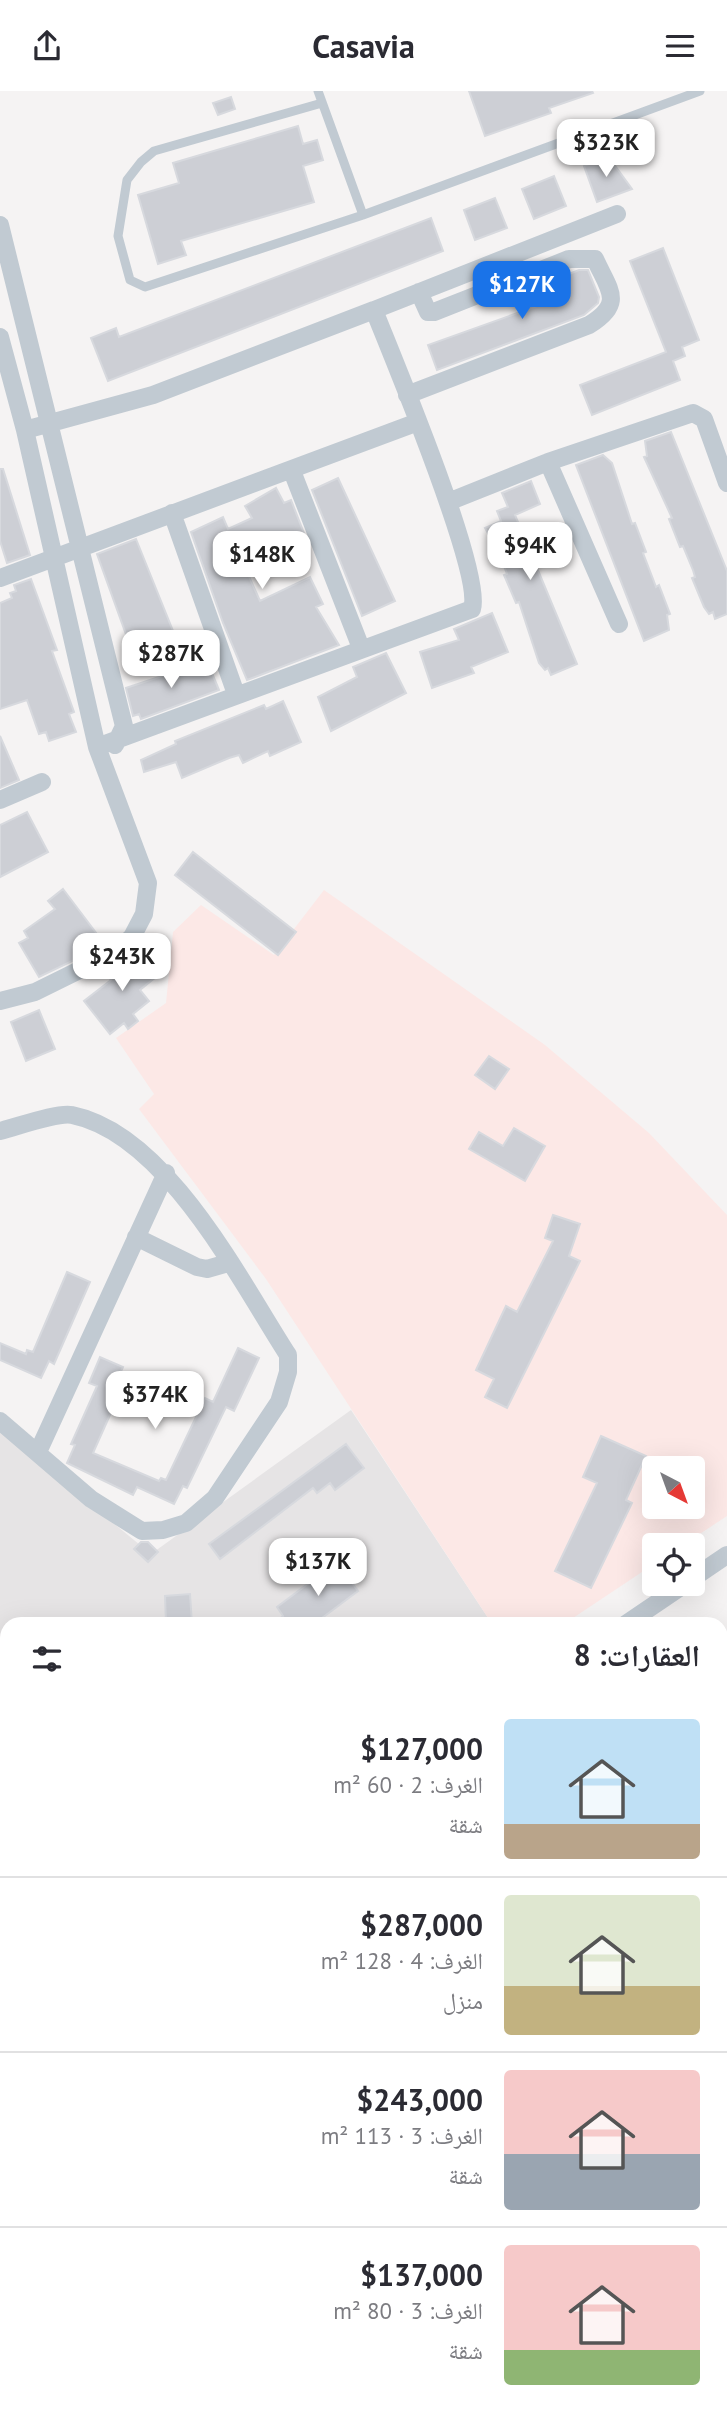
<!DOCTYPE html>
<html lang="ar">
<meta charset="utf-8">
<style>
:root{--surface:#fff;--page:#f2f2f3;--text:#2b2b33;--muted:#7c7c81;--line:#e1e1e2;--accent:#1a73e8}
body{margin:0;font-family:"PT Sans","Noto Naskh Arabic",sans-serif;background:var(--page);color:var(--text);direction:rtl;height:100vh;display:flex;flex-direction:column;font-size:26px;white-space:nowrap}
*{box-sizing:border-box;margin:0}
p{font-size:23px;color:var(--muted)}
.icon{flex:none;width:38px;height:38px;fill:none;stroke:currentColor;stroke-width:2;stroke-linecap:round;stroke-linejoin:round}
.map{position:relative;flex:1;overflow:hidden;direction:ltr}
.details{position:absolute;left:0px;top:1526px;width:728px;height:800px;display:flex;flex-direction:column;background:var(--surface);border-radius:21px 21px 0 0;box-shadow:0 7px 28px #0002;direction:rtl}
.details>*{flex:none}
.needle{width:46px;rotate:139deg}
.buttons{position:absolute;left:642px;top:1365px;display:grid;gap:14px}
.buttons a{display:grid;place-items:center;width:63px;height:63px;border-radius:7px;background:var(--surface);box-shadow:0 7px 28px #0002;font-size:35px}
.price{position:absolute;translate:-50% -60px;padding:0 16px;border-radius:14px;background:#fff;color:#222;font-size:23px;line-height:46px;filter:drop-shadow(0 2px 4px #0008)}
.price::after{content:'';position:absolute;left:50%;top:42px;width:21px;height:16px;margin-left:-10px;background:inherit;clip-path:polygon(0 0,100% 0,50% 100%)}
.price.on{background:var(--accent);color:#fff}
ul{padding:0;list-style:none}
li{display:flex;align-items:center;gap:21px;height:175px;padding:0 28px}
li+li{border-top:2px solid var(--line)}
li span{display:grid;place-items:center;flex:none;width:196px;height:140px;border-radius:7px;color:#555}
li>.icon{margin-inline-start:auto}
span .icon{width:84px;height:84px;fill:#fffc;stroke-width:1}
li b{font-size:30px}
h2{display:flex;justify-content:space-between;align-items:center;height:84px;padding:0 28px;font-size:30px}
header{display:flex;justify-content:space-between;align-items:center;height:91px;padding:0 28px;background:var(--surface);font-size:32px;font-weight:700}
.map>svg:first-child{display:block}
.education{fill:#e6e4e5}
.medical{fill:#fce8e6;fill-rule:evenodd}
.green{fill:#c3f1d5}
.building{fill:#cdcfd5;stroke:#d7d9de;stroke-width:2}
.lines{fill:none;stroke-linecap:round;stroke-linejoin:round}
.lane{stroke:#c1cad2;stroke-width:9}
.street{stroke:#c1cad2;stroke-width:18}
</style>
<header><svg class="icon" aria-label="menu" viewBox="0 0 24 24"><path d="M4 6h16M4 12h16M4 18h16"/></svg>Casavia<svg class="icon" aria-label="share" viewBox="0 0 24 24"><path d="M12 15V3M7 8l5-5 5 5M5 13v7h14v-7"/></svg></header>
<div class="map">
<svg width="727" height="2325" viewBox="0 0 727 2325">
<rect width="100%" height="100%" fill="#f5f3f3"/>
<!-- education -->
<path class="education" d="M351 1319 492 1533H7V1600L0 1597V1339L151 1463Z
M721 1717 727 1720V1942L721 1935Z
M727 1973V2208L721 2216V1980Z
M525 2319H638L633 2325H539Z"/>
<!-- medical -->
<path class="medical" d="M324 799 545 954 649 1042 727 1124V1425L683 1454H654V1473L564 1533H492L266 1188 139 1018 154 1003 116 947 166 912 173 841 201 814 274 864ZM654 1377H693V1416H654Z"/>
<!-- green -->
<path class="green" d="M0 1630 7 1633V1942L0 1947Z"/>
<!-- building -->
<path class="building" d="M469 0H592L593 2 549 17 551 22 485 45Z
M231 6 235 18 218 24 213 12Z
M298 35 303 53 317 49 323 69 303 75 314 111 181 150 186 164 158 173 138 104 179 92 173 72Z
M608 65 632 98 597 111 584 75Z
M554 85 566 115 534 128 522 98Z
M495 107 507 137 475 149 464 119Z
M431 127 443 160 108 290 91 247 116 237 119 246Z
M663 157 699 249 682 256 685 265 673 270 680 289 592 324 580 294 666 261 630 170Z
M579 179H588L599 206 598 212 584 224 437 279 428 254 554 209 548 191Z
M671 341 727 480V523L715 528 713 521 709 523 704 516 692 487 695 486 693 479 683 455 680 456 669 428 672 427 644 366 647 365 645 350Z
M603 364 612 372 632 433 635 432 646 461 643 462 653 488 656 496 659 494 670 523 667 524 669 539 644 550 576 374Z
M0 378H3L30 464 7 472 0 450Z
M338 387 395 510 362 525 312 399Z
M531 390 540 413 515 424 577 573 551 584 548 577 545 579 539 572 519 511 516 512 504 484 507 483 499 462 485 437 501 430 497 420 508 416 502 402Z
M276 397 284 412 291 409 307 450 289 459 281 442 239 463 260 510 310 486 323 513 316 516 339 554 247 589 223 532 191 441 223 426 228 438 252 427 245 415Z
M136 448 175 545 132 560 97 463Z
M31 488 57 559 52 560 74 621 69 623 76 641 49 650 46 641 39 643 27 609 0 618V512L12 507 10 502 16 500 14 494Z
M492 522 508 561 471 576 474 582 432 597 420 561 459 549 454 538Z
M386 562 406 602 331 640 318 606 357 586 353 576Z
M207 570 219 599 141 628 139 623 133 625 126 597Z
M283 610 301 651 270 665 268 660 243 672 239 664 229 667 182 687 176 671 144 681 141 669 176 653 175 650 264 614 266 618Z
M0 645 19 689 0 697Z
M27 721 48 761 0 786V734Z
M193 761 296 841 278 864 175 784Z
M63 798 103 851 89 862 39 886 19 852 28 847 24 840 55 818 48 810Z
M135 858 157 885 140 899 149 910 133 923 138 930 128 938 124 932 110 943 84 910 111 889 108 885 118 878 115 874Z
M39 919 55 958 26 970 11 931Z
M489 965 509 978 495 998 475 984Z
M514 1037 545 1055 525 1090 469 1058 479 1041 503 1055Z
M553 1124 580 1133 569 1165 580 1170 507 1317 485 1306 494 1288 476 1279 506 1215 517 1221 553 1150 545 1147Z
M67 1181 90 1191 54 1273 49 1270 41 1287 0 1269V1252L26 1263 27 1259 33 1261Z
M238 1257 259 1267 234 1320 226 1316 187 1397 183 1395 174 1413 137 1396 133 1404 67 1372 75 1354 71 1353 97 1295 89 1292 100 1266 123 1276 107 1312 114 1315 93 1362 159 1390 161 1387 166 1389 205 1307 213 1311Z
M601 1345 646 1365 626 1409 632 1412 591 1497 555 1480 597 1392 583 1386Z
M346 1353 364 1377 335 1399 330 1392 317 1402 313 1397 220 1468 209 1453Z
M141 1451H148L158 1461 148 1471 134 1458Z
M337 1471 358 1500 314 1533H273L283 1525 277 1516Z
M190 1503 192 1533H166L165 1505Z"/>
<g class="lines">
<!-- lane -->
<path class="lane" d="M318 0 363 124
M322 12 154 60 141 71 127 89 118 145 130 189 145 196 363 124 700 0
M0 2045 7 2030
M0 2141 7 2149
M0 2198 7 2192"/>
<!-- street -->
<path class="street" d="M0 134 124 635 115 654
M374 219 617 123
M0 246 25 339 97 656 148 792 144 823 132 846 114 862 35 901 0 910
M407 304 589 234C625 212 609 199 595 168H569L434 221H428L419 201
M25 339 153 304 374 219C392 265 484 483 472 518L97 656
M548 371 619 533
M292 380 361 557
M448 411 548 371 693 322 704 328 727 392
M172 422 236 603
M0 487 418 331
M0 709 42 691
M0 1040C17 1036 57 1021 72 1024 166 1043 239 1188 288 1264V1281L279 1311 215 1407 186 1432 163 1439 142 1440 91 1408 0 1330
M136 1146 197 1176 207 1178 228 1172
M38 1361 166 1082
M693 1487 727 1464
M626 1533 685 1493
M0 1615 7 1618
M721 1888 727 1897
M0 1968 7 1963
M721 2035 727 2031"/>
</g>
</svg>
<div class="buttons">
<a><svg class="needle" viewBox="-14 -14 28 28"><path d="M0-13l5 13h-10z" fill="#e53935"/><path d="M0 13l5-13h-10z" fill="#7c7c81"/></svg></a>
<a><svg class="icon" aria-label="locate" viewBox="0 0 24 24"><circle cx="12" cy="12" r="6"/><path d="M12 2v4M12 18v4M2 12h4M18 12h4"/></svg></a>
</div>
<b class="price" style="left:606px;top:88px">$323K</b>
<b class="price on" style="left:522px;top:230px">$127K</b>
<b class="price" style="left:530px;top:491px">$94K</b>
<b class="price" style="left:262px;top:500px">$148K</b>
<b class="price" style="left:171px;top:599px">$287K</b>
<b class="price" style="left:122px;top:902px">$243K</b>
<b class="price" style="left:155px;top:1340px">$374K</b>
<b class="price" style="left:318px;top:1507px">$137K</b>
<section class="details">
<h2>العقارات: 8<svg class="icon" aria-label="filters" viewBox="0 0 24 24"><path d="M4 7h16M4 17h16"/><circle cx="9" cy="7" r="2"/><circle cx="15" cy="17" r="2"/></svg></h2>
<ul>
<li><span style="background:linear-gradient(#bfe0f5 75%,#b9a48a 0)"><svg class="icon" aria-label="home" viewBox="0 0 24 24"><path d="M3 11l9-7 9 7M6 9v11h12V9"/></svg></span><div><b>$127,000</b><p>الغرف: 2 · 60 m²</p><p>شقة</p></div></li>
<li><span style="background:linear-gradient(#dfe7d0 65%,#c2b280 0)"><svg class="icon" aria-label="home" viewBox="0 0 24 24"><path d="M3 11l9-7 9 7M6 9v11h12V9"/></svg></span><div><b>$287,000</b><p>الغرف: 4 · 128 m²</p><p>منزل</p></div></li>
<li><span style="background:linear-gradient(#f6c9c9 60%,#9aa5b1 0)"><svg class="icon" aria-label="home" viewBox="0 0 24 24"><path d="M3 11l9-7 9 7M6 9v11h12V9"/></svg></span><div><b>$243,000</b><p>الغرف: 3 · 113 m²</p><p>شقة</p></div></li>
<li><span style="background:linear-gradient(#f6c9c9 75%,#8fb573 0)"><svg class="icon" aria-label="home" viewBox="0 0 24 24"><path d="M3 11l9-7 9 7M6 9v11h12V9"/></svg></span><div><b>$137,000</b><p>الغرف: 3 · 80 m²</p><p>شقة</p></div></li>
</ul>
</section>
</div>
